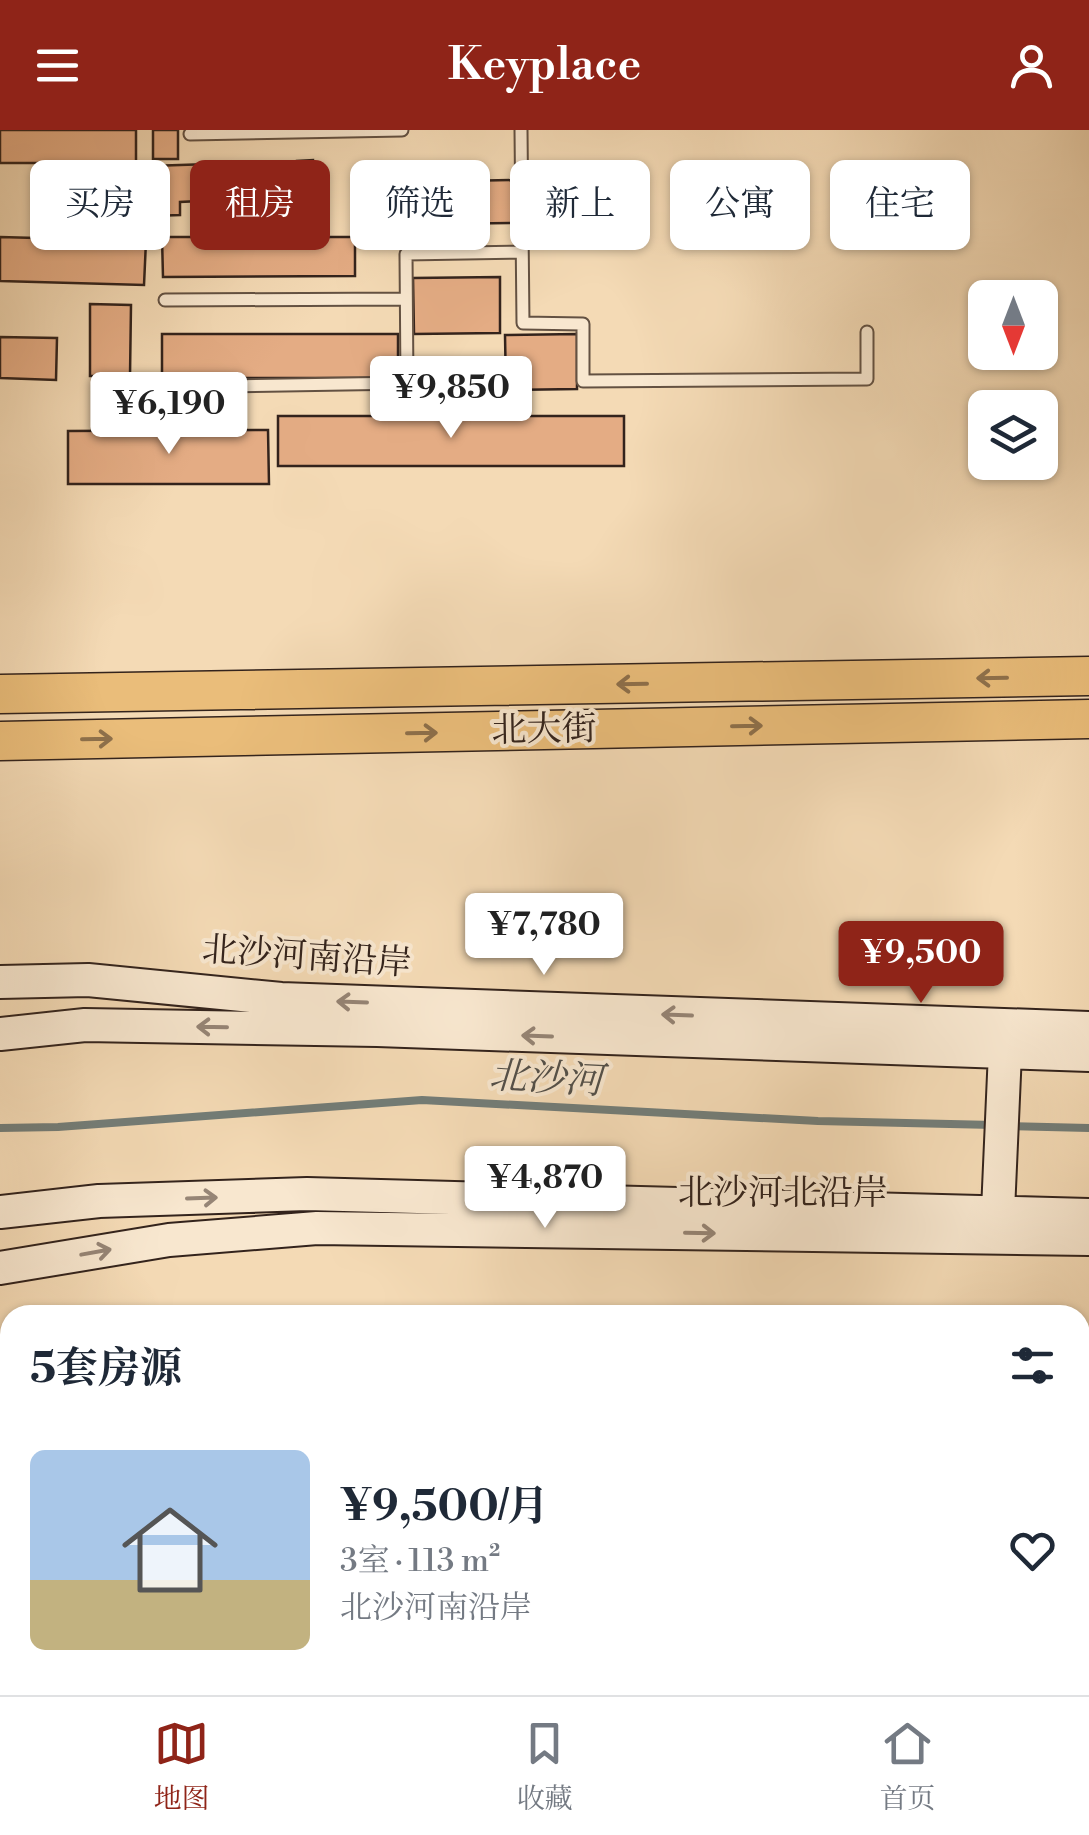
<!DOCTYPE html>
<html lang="zh">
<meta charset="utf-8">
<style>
:root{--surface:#fff;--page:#f6f6f7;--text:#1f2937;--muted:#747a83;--line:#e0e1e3;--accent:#8f2418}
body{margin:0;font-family:"Libre Bodoni","Noto Serif SC",serif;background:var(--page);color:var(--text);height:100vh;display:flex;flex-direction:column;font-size:38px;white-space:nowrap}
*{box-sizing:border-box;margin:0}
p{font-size:32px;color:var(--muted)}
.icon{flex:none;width:55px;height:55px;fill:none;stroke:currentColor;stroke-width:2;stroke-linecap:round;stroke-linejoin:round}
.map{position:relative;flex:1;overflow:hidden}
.drawer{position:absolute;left:0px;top:1175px;width:1090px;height:390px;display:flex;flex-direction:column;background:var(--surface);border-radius:30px 30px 0 0;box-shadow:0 2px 8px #0004}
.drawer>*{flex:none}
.top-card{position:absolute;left:30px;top:30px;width:1030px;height:90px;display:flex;gap:20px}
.needle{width:65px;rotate:180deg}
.buttons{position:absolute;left:968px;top:150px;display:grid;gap:20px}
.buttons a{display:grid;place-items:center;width:90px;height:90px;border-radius:15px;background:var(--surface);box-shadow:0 2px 8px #0004;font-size:50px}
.price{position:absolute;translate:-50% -85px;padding:0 22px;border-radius:10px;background:#fff;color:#222;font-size:32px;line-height:65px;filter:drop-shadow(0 2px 5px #0008)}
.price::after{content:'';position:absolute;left:50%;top:60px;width:30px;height:22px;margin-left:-15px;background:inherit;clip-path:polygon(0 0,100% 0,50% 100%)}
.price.current{background:var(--accent);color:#fff}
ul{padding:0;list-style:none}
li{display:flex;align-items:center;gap:30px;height:250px;padding:0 30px}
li+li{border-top:2px solid var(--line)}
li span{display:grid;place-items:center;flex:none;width:280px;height:200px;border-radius:15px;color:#555}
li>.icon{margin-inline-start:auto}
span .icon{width:120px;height:120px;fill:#fffc;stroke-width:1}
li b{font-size:42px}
h2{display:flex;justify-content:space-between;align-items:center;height:120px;padding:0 30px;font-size:42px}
.pill{padding:0 35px;border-radius:15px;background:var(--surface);box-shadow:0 2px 8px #0004;font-size:35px;line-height:90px}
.pill.current{background:var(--accent);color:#fff}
header{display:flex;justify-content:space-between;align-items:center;height:130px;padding:0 30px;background:var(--accent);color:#fff;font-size:45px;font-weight:600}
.tab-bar{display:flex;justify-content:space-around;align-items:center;height:140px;border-top:2px solid var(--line);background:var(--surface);font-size:28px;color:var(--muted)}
.tab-bar a{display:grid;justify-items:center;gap:5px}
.tab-bar .current{color:var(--accent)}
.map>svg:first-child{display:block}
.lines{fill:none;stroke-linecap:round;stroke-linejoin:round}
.stream{stroke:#737d78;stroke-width:8}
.building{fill:#e4ac84;stroke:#33231c;stroke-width:2.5}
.lane-casing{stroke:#635142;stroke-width:15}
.secondary-casing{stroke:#33231c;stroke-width:36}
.primary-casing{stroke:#33231c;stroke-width:41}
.lane{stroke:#f8e7cf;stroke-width:11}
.secondary{stroke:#f8e7cf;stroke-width:32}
.primary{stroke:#eabd7a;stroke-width:38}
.oneway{stroke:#8e704b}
.oneway2{stroke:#968576}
.labels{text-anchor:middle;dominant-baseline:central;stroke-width:8;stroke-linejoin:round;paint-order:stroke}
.street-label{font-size:35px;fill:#33231c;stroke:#f8e7cf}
.water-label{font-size:38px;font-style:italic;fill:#53504a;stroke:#f8e7cf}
</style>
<header><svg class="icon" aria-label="menu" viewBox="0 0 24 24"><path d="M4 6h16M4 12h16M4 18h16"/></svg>Keyplace<svg class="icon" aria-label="person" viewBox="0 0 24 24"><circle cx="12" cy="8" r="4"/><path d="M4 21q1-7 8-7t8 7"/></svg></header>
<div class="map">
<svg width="1089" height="1565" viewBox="0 0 1089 1565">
<rect width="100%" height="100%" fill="#f4dab5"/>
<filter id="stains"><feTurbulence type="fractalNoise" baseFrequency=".002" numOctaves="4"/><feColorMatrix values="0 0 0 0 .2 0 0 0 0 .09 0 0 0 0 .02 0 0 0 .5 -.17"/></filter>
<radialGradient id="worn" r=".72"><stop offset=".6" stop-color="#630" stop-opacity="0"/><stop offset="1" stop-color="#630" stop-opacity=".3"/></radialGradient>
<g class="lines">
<!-- stream -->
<path class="stream" d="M1008 996 1089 998
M0 998 58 997 422 970 818 991 994 995"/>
</g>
<!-- building -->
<path class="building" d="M0 0H136V33H0Z
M153 0H178V29H153Z
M313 30 315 86H299L297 31Z
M297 31 299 81 261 83V68L180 72V85L152 86 150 36Z
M515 50V93L365 95V53Z
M0 107 146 111 144 155 0 151Z
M162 107H355V146L163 147Z
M500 147V203L414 204 413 148Z
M90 174 131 175 130 246H90Z
M162 204H398V248H162Z
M577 204V259L506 260 505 205Z
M0 207 57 208 56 250 0 248Z
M278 286H624V336H278Z
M268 300 269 354H68V301Z"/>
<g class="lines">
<!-- lane casing -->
<g class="lane-casing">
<path id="lane" d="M521 0 523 193 583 194V251L867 249V202
M190 4 402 0
M165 170 406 169
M407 235H501
M163 257 407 253 406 124 522 122"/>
</g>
<!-- secondary casing -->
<g class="secondary-casing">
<path id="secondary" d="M0 852 88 850 281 869 1089 898
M0 904 85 895 377 900 1089 925
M998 1081 1005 922
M0 1082 99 1071 307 1064 1089 1085
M0 1138 169 1110 317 1098 1089 1109"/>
</g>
<!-- primary casing -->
<g class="primary-casing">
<path id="primary" d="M0 564 1089 546
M0 611 1089 589"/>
</g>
<!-- lane -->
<use href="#lane" class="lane"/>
<!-- secondary -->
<use href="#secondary" class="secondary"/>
<!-- primary -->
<use href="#primary" class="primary"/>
</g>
<!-- one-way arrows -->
<defs><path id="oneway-shaft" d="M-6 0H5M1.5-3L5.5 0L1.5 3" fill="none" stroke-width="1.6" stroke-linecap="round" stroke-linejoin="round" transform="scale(2.5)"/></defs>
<g class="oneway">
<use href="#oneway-shaft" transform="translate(992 548) rotate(179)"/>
<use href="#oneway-shaft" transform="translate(632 554) rotate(179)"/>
<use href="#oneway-shaft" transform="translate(747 596) rotate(-1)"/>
<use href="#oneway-shaft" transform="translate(422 603) rotate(-1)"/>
<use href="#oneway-shaft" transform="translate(97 609) rotate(-1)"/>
</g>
<g class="oneway2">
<use href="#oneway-shaft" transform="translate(352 872) rotate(-178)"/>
<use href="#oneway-shaft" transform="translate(677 885) rotate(-178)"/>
<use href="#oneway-shaft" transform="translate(212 897) rotate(-179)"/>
<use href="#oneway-shaft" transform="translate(537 906) rotate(-178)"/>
<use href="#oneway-shaft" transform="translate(202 1068) rotate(-2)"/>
<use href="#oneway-shaft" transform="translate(700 1103) rotate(1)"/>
<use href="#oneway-shaft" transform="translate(96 1122) rotate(-10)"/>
</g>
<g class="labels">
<!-- street labels -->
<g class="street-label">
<text transform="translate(544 600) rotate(-1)">北大街</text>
<text transform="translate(307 827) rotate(4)">北沙河南沿岸</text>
<text x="783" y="1063">北沙河北沿岸</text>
</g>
<!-- water labels -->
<g class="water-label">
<text transform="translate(546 949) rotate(3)">北沙河</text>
</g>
</g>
<rect width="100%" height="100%" filter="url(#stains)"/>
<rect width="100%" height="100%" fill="url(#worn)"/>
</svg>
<div class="buttons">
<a><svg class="needle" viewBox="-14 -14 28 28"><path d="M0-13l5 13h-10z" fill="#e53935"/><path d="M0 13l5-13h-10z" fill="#747a83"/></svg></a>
<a><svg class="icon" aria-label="layers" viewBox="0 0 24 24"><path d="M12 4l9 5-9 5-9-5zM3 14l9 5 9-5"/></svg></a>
</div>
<b class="price" style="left:451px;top:311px">¥9,850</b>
<b class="price" style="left:169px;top:327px">¥6,190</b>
<b class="price" style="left:544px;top:848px">¥7,780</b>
<b class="price current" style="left:921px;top:876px">¥9,500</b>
<b class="price" style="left:545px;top:1101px">¥4,870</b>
<div class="top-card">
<a class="pill">买房</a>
<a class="pill current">租房</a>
<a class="pill">筛选</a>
<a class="pill">新上</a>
<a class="pill">公寓</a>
<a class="pill">住宅</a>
</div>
<section class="drawer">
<h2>5套房源<svg class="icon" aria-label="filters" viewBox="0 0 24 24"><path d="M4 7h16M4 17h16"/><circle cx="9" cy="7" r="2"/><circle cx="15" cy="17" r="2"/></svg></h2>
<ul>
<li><span style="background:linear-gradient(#a9c7e8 65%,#c2b280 0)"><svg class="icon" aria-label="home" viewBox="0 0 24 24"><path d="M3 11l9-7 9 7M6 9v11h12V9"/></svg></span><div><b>¥9,500/月</b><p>3室 · 113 m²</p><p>北沙河南沿岸</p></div><svg class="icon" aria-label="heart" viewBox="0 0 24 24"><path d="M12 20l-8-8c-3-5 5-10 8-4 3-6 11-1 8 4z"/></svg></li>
</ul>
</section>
</div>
<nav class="tab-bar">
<a class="current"><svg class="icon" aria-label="map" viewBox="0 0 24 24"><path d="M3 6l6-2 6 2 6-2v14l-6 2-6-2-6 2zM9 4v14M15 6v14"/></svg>地图</a>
<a><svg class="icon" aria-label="saved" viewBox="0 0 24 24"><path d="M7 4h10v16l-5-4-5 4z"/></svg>收藏</a>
<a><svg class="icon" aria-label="home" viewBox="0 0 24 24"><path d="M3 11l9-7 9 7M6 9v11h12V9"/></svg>首页</a>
</nav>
